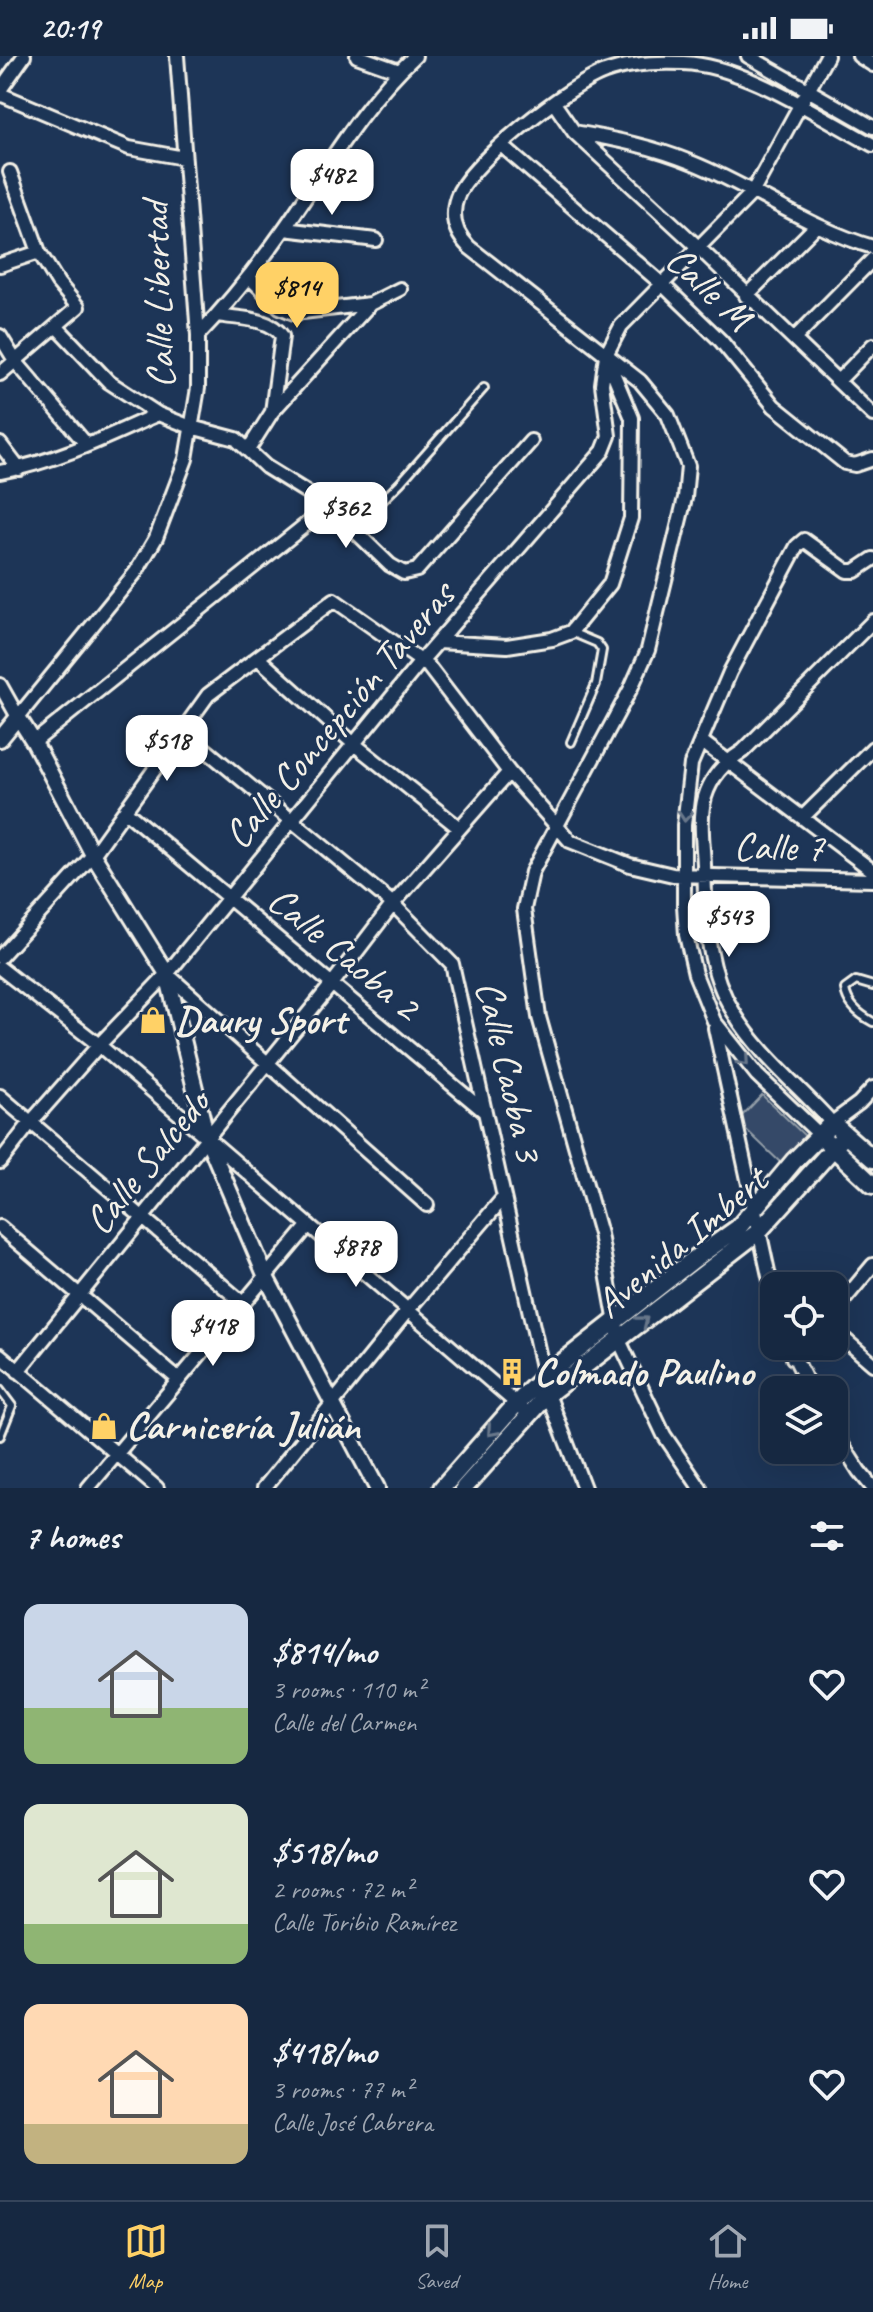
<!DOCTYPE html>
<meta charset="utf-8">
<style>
:root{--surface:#162841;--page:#23344c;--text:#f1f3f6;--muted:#9ea6b1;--line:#35445a;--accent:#ffd166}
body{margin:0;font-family:Caveat,sans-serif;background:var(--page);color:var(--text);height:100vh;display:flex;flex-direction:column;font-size:30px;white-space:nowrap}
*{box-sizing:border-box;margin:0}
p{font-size:26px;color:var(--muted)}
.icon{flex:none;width:44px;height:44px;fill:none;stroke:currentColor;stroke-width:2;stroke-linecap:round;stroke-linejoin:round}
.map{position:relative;height:1432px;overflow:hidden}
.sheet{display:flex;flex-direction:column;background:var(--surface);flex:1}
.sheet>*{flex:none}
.fabs{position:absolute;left:760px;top:1216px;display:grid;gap:16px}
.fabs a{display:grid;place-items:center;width:88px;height:88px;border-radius:16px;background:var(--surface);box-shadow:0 8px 32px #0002,0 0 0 2px var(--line);font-size:40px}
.price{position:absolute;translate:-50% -68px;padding:0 18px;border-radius:16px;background:#fff;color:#222;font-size:26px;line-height:52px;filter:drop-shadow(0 2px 4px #0008)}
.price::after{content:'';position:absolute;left:50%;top:48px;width:24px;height:18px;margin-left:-12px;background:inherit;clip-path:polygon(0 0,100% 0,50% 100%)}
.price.current{background:var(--accent);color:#111}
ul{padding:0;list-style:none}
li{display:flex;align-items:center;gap:24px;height:200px;padding:0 24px}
li span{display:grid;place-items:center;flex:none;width:224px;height:160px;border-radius:16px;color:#555}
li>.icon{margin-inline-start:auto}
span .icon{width:96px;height:96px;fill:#fffc;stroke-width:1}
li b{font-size:34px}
h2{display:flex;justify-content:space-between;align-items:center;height:96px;padding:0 24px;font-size:34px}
.status{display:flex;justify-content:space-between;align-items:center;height:56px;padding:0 40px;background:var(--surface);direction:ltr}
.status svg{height:22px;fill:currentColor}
.menu{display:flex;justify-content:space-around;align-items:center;height:112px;border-top:2px solid var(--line);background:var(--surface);font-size:22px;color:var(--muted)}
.menu a{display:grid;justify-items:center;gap:4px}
.menu .current{color:var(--accent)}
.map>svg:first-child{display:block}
.pitch{fill:#354a67;stroke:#949ea8;stroke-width:2}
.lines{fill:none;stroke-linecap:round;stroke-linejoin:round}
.service-casing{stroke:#f4f1e8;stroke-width:12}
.minor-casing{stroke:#f4f1e8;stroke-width:18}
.tertiary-casing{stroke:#f4f1e8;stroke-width:20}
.secondary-casing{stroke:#f4f1e8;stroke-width:22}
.service{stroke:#1d3557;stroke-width:6}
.minor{stroke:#1d3557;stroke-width:12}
.tertiary{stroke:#1d3557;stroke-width:14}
.secondary{stroke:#1d3557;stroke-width:16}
.oneway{stroke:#68778a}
.labels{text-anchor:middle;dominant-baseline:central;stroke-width:6;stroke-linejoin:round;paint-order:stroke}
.street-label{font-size:40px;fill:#f4f1e8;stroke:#1d3557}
.poi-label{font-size:40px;font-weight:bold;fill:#f4f1e8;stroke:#1d3557;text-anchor:start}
</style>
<div class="status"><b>20:19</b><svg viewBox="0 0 49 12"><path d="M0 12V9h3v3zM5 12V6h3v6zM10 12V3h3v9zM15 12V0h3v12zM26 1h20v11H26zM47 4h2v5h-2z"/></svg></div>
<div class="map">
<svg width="873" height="1432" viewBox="0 0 873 1432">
<rect width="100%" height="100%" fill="#1d3557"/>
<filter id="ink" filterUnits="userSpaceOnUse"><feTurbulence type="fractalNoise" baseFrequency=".0125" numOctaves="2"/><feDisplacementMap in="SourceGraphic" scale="16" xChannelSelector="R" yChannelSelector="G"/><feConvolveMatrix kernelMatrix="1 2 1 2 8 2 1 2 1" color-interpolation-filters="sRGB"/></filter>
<g filter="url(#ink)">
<!-- pitch -->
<path class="pitch" d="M762 1039 806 1081 781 1107 737 1065Z"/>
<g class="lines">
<!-- service casing -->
<g class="service-casing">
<path id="service" d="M352 475 400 427 484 332
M571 576 597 587 602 594 596 628 571 686
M873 930 856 925 845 933C847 948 860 959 873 966
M0 1334 12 1350 0 1380"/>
</g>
<!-- minor casing -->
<g class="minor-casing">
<path id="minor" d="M357 0 399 15
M748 0 873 71
M859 0 873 9
M0 34 24 0
M0 38 129 92 184 102
M554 47 574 76 699 192 873 359
M574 76C615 83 654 91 693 107 755 132 808 172 873 191
M501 89 662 228 721 285 774 350 845 407 855 409 873 403
M284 173 376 184
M0 209 39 196
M249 221 280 251 294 257 370 248
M746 240 816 170
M218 259C239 263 270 261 282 280L272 356
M56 270 109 326 158 358 191 371 236 383 266 411 329 450 390 509 404 517 417 514 531 385
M198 279C230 246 258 210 284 173 326 113 361 50 415 0
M0 280 16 306 87 389
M794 283 873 203
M0 318 78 251 58 227 39 196 10 116
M838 325 873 289
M0 388 19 413
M248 394 272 356 370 248 400 233
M0 416C55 406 107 381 158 358
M873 565 743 695C725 706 711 721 705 741 699 763 703 787 704 809 706 862 705 911 734 957 759 999 800 1031 832 1067L859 1047 873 1032
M438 586 507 590 552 583 571 576 610 528 631 462 632 362 607 302
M258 602 354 688 458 771
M0 629 18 661 136 516 156 482 186 403 198 332V279L177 0
M183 675 393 848 452 908 548 1338 584 1432
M701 685 873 815
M34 686 329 450
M125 755 485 1056
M803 761 873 692
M0 901 93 799 208 639 334 544 428 610 509 716 570 785 630 809 673 819 873 824
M0 912 99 989 523 1353
M167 918 427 1149
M715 972 774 1243
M0 1040 244 1248
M820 1079 757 1019 714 965 695 918 686 879 684 849V769L691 708 730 616 797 490 804 484 847 515H855L873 503
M0 1106 31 1066 99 989 167 918 422 604 603 395 609 380 602 328 606 299 621 270 752 137 827 0
M0 1171 179 1324
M834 1256 873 1209
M834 1274 873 1308
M789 1290 811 1334
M0 1299 157 1432
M793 1302 804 1290
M18 1315 332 928 393 848 509 716
M834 1376 859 1415 873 1432
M88 1432 309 1169
M264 1432 408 1254 504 1141
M700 1432 664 1379 619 1284 600 1178 539 961 524 853 532 816 631 632 648 594 685 442 688 410 668 359 640 325 469 191C455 177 450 161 457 141 469 107 570 28 605 16 629 7 658 6 683 7 744 9 818 60 873 89"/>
</g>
<!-- tertiary casing -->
<g class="tertiary-casing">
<path id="tertiary" d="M0 683 18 661 34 686 93 799 167 918 207 1082 266 1221 377 1432"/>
</g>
<!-- secondary casing -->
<g class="secondary-casing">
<path id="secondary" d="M827 1086 873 1129
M442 1432 517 1347 545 1320 693 1204 738 1172 794 1105 832 1067 873 1103
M464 1432 548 1338 758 1176 845 1079"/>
</g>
<!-- service -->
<use href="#service" class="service"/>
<!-- minor -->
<use href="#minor" class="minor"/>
<!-- tertiary -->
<use href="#tertiary" class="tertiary"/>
<!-- secondary -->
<use href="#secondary" class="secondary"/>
</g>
<!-- one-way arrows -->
<defs><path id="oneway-chevron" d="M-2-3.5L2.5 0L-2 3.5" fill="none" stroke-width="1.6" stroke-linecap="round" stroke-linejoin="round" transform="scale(2)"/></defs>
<g class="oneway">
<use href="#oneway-chevron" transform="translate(685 760) rotate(94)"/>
<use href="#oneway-chevron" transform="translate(744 1005) rotate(49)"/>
<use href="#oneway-chevron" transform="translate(643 1265) rotate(-39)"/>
<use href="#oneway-chevron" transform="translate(492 1375) rotate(131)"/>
</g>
</g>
<!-- icons -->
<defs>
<g id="shop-bare" transform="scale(2.16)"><path d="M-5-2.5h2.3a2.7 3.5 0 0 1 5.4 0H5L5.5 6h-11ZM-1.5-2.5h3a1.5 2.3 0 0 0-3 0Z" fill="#ffd166" stroke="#1d3557" stroke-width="2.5" paint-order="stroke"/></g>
<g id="building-bare" transform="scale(2.16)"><path d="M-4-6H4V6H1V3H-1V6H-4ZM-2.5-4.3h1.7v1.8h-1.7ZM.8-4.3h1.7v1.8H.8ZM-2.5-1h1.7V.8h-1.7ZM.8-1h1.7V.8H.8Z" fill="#ffd166" stroke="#1d3557" stroke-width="2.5" paint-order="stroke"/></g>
</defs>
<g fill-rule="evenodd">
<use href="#shop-bare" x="153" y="964"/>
<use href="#building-bare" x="512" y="1316"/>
<use href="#shop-bare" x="104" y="1370"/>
</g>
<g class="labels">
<!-- street labels -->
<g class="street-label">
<text transform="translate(709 232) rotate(44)">Calle M</text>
<text transform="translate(158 239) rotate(-92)">Calle Libertad</text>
<text transform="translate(339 659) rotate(-50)">Calle Concepción Taveras</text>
<text transform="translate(779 791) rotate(1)">Calle 7</text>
<text transform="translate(344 897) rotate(40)">Calle Caoba 2</text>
<text transform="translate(509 1015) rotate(77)">Calle Caoba 3</text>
<text transform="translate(147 1106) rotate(-51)">Calle Salcedo</text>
<text transform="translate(681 1186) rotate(-40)">Avenida Imbert</text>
</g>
<!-- poi labels -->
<g class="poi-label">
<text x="175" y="964">Daury Sport</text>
<text x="534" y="1316">Colmado Paulino</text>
<text x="126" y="1370">Carnicería Julián</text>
</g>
</g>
</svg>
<div class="fabs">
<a><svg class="icon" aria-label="locate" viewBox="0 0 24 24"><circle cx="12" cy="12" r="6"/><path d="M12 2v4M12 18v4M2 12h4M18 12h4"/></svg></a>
<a><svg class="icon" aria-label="layers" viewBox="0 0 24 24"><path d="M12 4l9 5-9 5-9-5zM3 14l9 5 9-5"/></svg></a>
</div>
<b class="price" style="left:332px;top:161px">$482</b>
<b class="price current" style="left:297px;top:274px">$814</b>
<b class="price" style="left:346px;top:494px">$362</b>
<b class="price" style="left:167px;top:727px">$518</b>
<b class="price" style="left:729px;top:903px">$543</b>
<b class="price" style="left:356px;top:1233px">$878</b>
<b class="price" style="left:213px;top:1312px">$418</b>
</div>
<section class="sheet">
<h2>7 homes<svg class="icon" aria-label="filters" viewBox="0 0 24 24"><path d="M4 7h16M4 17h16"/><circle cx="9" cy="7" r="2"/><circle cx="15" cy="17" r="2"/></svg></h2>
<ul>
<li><span style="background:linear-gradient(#c9d6e8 65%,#8fb573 0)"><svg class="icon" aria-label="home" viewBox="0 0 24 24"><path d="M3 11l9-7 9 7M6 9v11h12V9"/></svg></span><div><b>$814/mo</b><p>3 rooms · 110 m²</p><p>Calle del Carmen</p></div><svg class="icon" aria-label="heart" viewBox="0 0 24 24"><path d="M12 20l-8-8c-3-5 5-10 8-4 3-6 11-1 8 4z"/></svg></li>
<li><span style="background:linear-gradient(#dfe7d0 75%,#8fb573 0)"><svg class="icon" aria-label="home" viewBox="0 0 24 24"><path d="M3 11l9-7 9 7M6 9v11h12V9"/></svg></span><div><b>$518/mo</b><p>2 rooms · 72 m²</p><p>Calle Toribio Ramírez</p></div><svg class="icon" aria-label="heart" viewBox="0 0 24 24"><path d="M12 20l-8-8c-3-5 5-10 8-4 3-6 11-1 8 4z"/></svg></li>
<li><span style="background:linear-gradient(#ffd9b3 75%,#c2b280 0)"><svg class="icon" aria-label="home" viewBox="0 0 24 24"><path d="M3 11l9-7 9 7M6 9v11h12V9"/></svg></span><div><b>$418/mo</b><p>3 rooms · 77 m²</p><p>Calle José Cabrera</p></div><svg class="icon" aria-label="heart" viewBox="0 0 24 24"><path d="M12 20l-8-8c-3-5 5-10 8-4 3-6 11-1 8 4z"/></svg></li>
</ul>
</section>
<nav class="menu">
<a class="current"><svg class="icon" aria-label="map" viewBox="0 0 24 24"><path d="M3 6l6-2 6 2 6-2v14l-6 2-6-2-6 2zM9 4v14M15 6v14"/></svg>Map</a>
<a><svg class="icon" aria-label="saved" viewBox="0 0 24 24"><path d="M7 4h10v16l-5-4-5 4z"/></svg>Saved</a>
<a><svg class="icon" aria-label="home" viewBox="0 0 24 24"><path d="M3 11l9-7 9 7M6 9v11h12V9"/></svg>Home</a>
</nav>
